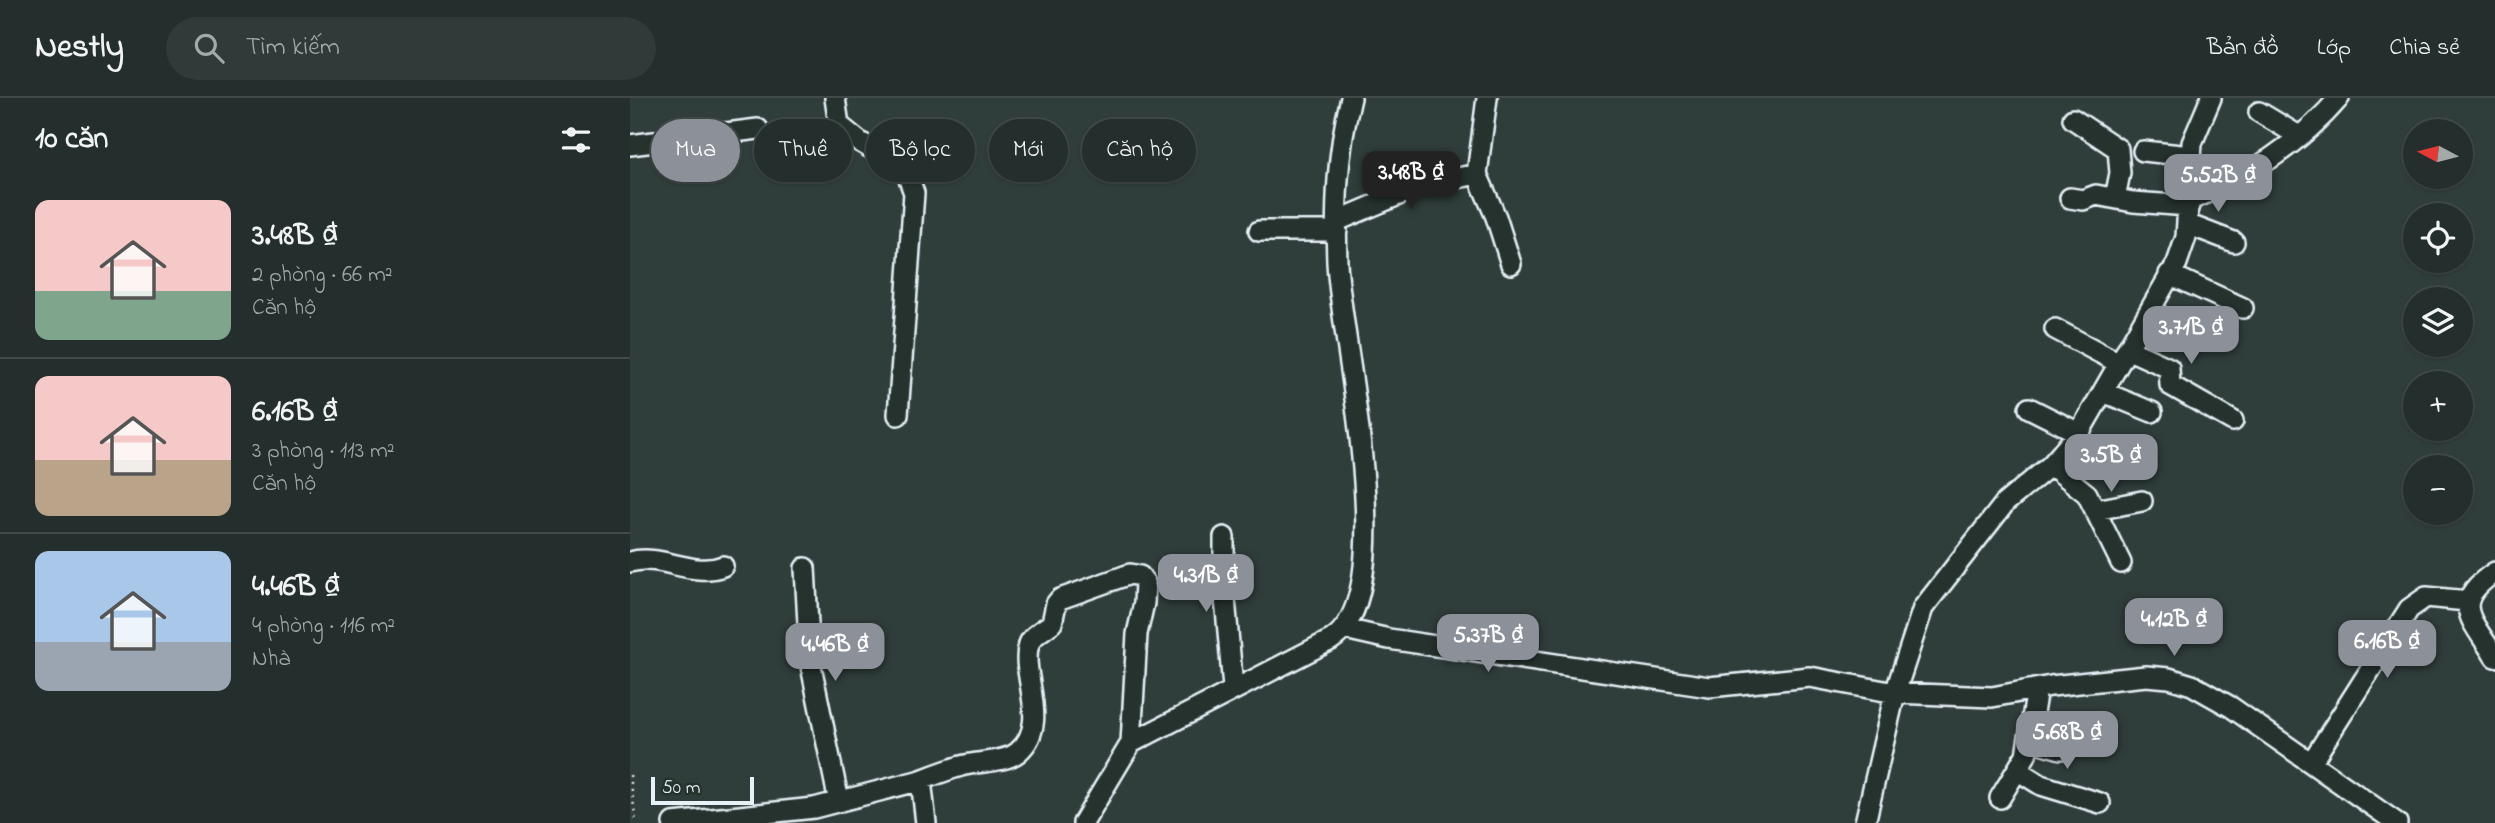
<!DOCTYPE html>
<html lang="vi">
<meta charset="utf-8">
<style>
:root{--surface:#242e2c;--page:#303a38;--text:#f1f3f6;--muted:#a3a8a9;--line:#414a48;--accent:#8c9099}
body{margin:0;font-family:"Indie Flower",sans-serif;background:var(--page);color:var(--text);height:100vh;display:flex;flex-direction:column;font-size:26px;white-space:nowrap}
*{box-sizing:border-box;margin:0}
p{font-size:23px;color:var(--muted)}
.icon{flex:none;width:38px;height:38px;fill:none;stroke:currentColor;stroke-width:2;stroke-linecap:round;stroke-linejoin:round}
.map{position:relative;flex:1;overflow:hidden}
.sheet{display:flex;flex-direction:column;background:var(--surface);width:630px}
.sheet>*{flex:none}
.banner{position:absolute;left:21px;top:21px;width:665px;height:63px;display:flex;gap:14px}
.needle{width:46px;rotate:277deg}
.fabs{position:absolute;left:1773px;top:21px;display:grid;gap:14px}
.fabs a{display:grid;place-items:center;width:70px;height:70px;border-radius:50%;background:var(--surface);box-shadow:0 2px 5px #0004,0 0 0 2px var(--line);font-size:35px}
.scale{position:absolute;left:21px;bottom:18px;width:103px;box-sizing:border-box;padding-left:7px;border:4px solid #e8f1f8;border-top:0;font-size:19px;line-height:24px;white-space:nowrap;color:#e8f1f8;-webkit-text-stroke:5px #26332d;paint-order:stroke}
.price{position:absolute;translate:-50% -60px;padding:0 16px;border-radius:14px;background:var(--accent);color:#fff;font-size:23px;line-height:46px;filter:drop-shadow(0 2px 4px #0008)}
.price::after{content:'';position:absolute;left:50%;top:42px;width:21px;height:16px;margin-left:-10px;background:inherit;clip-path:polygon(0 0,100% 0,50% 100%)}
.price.selected{background:#222;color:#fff}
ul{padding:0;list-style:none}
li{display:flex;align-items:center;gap:21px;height:175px;padding:0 35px}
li+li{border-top:2px solid var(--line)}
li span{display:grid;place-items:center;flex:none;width:196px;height:140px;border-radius:14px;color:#555}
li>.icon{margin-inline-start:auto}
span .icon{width:84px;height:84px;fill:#fffc;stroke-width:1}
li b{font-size:30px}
h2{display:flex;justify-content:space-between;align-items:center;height:84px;padding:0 35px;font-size:30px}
.chip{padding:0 24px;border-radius:32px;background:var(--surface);box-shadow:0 2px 5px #0004,0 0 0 2px var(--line);font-size:24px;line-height:63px}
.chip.selected{background:var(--accent);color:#fff}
header{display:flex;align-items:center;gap:42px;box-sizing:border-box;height:98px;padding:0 35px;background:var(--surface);border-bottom:2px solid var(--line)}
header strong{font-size:33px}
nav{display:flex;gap:38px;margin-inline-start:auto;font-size:24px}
.search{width:490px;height:63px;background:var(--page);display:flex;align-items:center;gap:18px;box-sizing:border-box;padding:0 24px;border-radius:38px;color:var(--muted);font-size:26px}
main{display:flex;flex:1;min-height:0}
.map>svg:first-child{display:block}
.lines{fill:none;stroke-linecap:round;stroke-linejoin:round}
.minor-casing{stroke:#e8f1f8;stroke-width:24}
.path{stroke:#e8f1f8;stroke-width:2.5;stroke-dasharray:2 5;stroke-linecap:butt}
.minor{stroke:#26332d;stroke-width:19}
</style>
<header>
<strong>Nestly</strong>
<div class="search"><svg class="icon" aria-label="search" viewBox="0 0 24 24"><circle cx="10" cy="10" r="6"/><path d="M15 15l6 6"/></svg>Tìm kiếm</div>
<nav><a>Bản đồ</a><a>Lớp</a><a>Chia sẻ</a></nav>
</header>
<main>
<section class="sheet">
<h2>10 căn<svg class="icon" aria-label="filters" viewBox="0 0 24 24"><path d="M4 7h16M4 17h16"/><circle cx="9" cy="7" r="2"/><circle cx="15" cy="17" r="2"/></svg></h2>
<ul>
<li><span style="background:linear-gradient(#f6c9c9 65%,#7fa58c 0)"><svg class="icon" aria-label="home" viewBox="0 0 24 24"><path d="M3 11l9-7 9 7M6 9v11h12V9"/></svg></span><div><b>3.48B ₫</b><p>2 phòng · 66 m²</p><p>Căn hộ</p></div></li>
<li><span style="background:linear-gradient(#f6c9c9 60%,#b9a48a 0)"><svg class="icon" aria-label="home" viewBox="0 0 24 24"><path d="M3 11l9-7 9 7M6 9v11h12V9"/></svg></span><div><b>6.16B ₫</b><p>3 phòng · 113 m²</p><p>Căn hộ</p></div></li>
<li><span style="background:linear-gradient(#a9c7e8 65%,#9aa5b1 0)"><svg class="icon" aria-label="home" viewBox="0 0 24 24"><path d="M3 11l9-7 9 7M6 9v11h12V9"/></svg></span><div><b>4.46B ₫</b><p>4 phòng · 116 m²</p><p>Nhà</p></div></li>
</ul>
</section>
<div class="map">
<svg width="1865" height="725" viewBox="0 0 1865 725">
<rect width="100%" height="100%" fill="#303e3b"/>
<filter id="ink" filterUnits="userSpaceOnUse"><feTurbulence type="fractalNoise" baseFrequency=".0143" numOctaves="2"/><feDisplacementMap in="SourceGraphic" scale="14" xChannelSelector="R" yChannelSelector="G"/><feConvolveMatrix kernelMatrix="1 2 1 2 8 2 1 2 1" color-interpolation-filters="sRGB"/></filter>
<g filter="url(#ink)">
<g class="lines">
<!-- minor casing -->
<g class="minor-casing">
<path id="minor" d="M205 0 209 27 230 44 271 68 276 73 284 95 268 317
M857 0 847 76 866 119 881 166
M1629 14 1669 38
M1443 21 1488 51 1490 75 1485 100
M0 47 128 31
M1513 53 1561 58
M1440 100 1453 102 1466 97 1503 104 1559 108
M1560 102C1614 82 1671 45 1709 0
M707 123 790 88 847 76
M1557 126 1604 144
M629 133H707
M1539 176 1613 210
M1425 231 1489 265
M1497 251 1539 270 1540 287 1603 323
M1473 294 1522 314
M1399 310 1449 335
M1421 367 1457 396 1491 465
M1466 412 1512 403
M594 439V489L603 590
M0 464C31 455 62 480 93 468
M175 470 180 563 209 704
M1865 474C1819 505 1841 520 1865 559
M715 531 759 541 1079 589 1180 579 1265 595 1362 599 1421 588 1516 578 1539 580 1562 587 1601 609 1767 725
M1399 642 1431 651
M1681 665 1779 511 1796 499 1837 503
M1387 672 1411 687 1470 705
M291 682C304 677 317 672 331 668 347 663 375 665 388 654 422 625 389 576 399 546 402 537 415 531 422 525L426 506 430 501 500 476 510 478 515 485 514 505 507 536 501 645
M1370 700 1396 657 1407 591
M43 725 184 710 291 682 296 725
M453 725 501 645 701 542C774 497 710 241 707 164 705 107 707 55 721 0
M1235 725 1265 595 1293 510 1375 405 1421 367 1449 335 1547 165 1556 139 1562 45 1581 0"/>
</g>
<!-- path -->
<path class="path" d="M0 677 6 725"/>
<!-- minor -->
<use href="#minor" class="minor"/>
</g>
</g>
</svg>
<div class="fabs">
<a><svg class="needle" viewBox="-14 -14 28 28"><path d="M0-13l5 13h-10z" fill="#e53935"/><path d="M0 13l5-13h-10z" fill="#a3a8a9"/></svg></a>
<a><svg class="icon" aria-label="locate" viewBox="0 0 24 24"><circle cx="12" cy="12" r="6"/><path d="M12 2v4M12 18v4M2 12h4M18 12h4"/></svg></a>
<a><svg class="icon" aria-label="layers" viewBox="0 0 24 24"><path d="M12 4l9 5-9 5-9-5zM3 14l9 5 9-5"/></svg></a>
<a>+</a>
<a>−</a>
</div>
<div class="scale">50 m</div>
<b class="price selected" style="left:781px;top:113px">3.48B ₫</b>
<b class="price" style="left:1588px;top:116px">5.52B ₫</b>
<b class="price" style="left:1561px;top:268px">3.71B ₫</b>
<b class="price" style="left:1481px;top:396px">3.5B ₫</b>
<b class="price" style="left:576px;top:516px">4.31B ₫</b>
<b class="price" style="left:1544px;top:560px">4.12B ₫</b>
<b class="price" style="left:858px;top:576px">5.37B ₫</b>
<b class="price" style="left:1757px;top:582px">6.16B ₫</b>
<b class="price" style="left:205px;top:585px">4.46B ₫</b>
<b class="price" style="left:1437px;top:673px">5.68B ₫</b>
<div class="banner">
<a class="chip selected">Mua</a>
<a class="chip">Thuê</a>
<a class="chip">Bộ lọc</a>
<a class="chip">Mới</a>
<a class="chip">Căn hộ</a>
</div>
</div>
</main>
